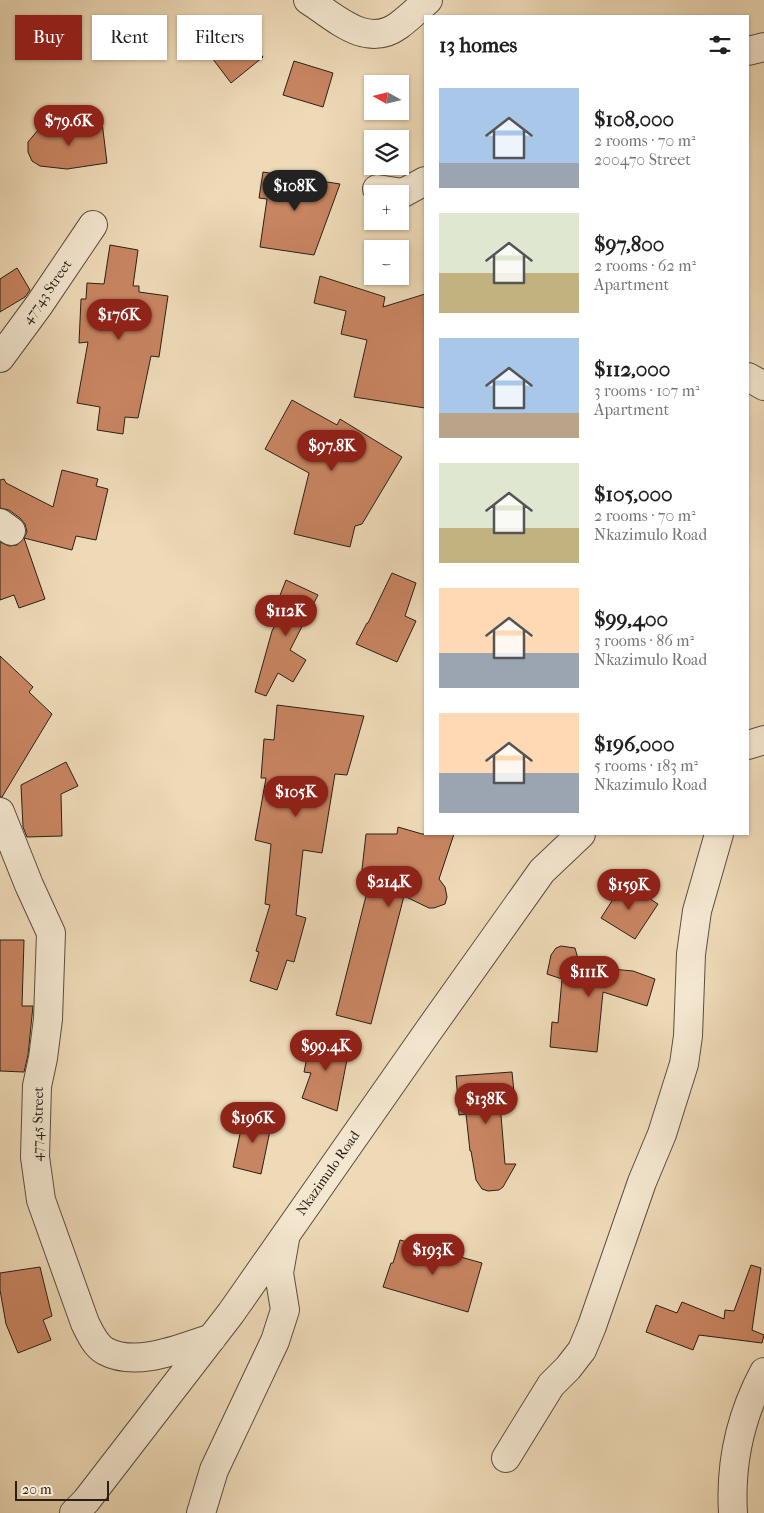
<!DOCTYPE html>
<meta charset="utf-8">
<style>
:root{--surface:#fff;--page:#f2f2f2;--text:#202124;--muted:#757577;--accent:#8f2418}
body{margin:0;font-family:"IM FELL French Canon",serif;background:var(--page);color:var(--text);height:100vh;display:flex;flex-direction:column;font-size:19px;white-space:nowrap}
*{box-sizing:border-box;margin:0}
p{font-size:16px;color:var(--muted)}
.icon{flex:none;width:28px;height:28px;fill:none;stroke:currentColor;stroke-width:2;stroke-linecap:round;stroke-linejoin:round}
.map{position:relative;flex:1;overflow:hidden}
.panel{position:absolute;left:424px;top:15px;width:325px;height:820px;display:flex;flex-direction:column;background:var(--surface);border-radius:0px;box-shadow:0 1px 4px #0004}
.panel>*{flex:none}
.guide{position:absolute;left:15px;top:15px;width:334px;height:45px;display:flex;gap:10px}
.needle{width:32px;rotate:278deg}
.fabs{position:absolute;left:364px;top:75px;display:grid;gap:10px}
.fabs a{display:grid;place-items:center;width:45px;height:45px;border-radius:0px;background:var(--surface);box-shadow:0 1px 4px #0004;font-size:25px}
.scale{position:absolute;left:15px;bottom:12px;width:94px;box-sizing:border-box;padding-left:5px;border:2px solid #282017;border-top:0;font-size:14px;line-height:18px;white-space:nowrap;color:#282017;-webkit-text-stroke:4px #f4e7d0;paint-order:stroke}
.price{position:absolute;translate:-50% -42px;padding:0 11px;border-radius:18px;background:var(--accent);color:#fff;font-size:16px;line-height:32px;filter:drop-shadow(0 1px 2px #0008)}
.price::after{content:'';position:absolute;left:50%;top:30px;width:15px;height:11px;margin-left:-8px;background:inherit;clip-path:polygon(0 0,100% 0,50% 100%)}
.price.selected{background:#222;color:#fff}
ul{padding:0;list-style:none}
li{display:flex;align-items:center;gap:15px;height:125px;padding:0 15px}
li span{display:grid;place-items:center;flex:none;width:140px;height:100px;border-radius:0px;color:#555}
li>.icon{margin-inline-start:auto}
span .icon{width:60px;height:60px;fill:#fffc;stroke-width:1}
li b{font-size:21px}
h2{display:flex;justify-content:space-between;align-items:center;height:60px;padding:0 15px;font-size:21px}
.chip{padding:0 18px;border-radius:0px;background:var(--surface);box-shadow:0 1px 4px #0004;font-size:18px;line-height:45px}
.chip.selected{background:var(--accent);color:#fff}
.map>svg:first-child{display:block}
.building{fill:#c88561;stroke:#282017}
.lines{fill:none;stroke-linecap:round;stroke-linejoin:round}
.street-casing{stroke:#5a4e3f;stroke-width:30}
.street{stroke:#f4e7d0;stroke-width:28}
.labels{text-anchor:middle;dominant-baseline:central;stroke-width:4;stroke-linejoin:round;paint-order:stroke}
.street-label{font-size:14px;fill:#282017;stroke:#f4e7d0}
</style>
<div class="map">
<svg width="764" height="1513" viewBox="0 0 764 1513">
<rect width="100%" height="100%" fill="#eedab7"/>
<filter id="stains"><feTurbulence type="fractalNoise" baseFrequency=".004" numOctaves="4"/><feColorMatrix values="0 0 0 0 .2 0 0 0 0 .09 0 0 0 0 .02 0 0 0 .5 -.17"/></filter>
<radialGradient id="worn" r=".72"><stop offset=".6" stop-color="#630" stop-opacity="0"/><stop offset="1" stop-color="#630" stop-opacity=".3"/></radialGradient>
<!-- building -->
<path class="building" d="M241 29 263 57 231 83 209 54Z
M294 61 333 73 323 107 283 95Z
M102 122 107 163 67 169 40 166 32 161 28 152V142L38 130Z
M263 172 340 184 314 255 260 247 267 199 259 198Z
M110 245 138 250 133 286H139V292L168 296 159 357 151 356 138 418 125 417 123 434 97 430 100 407 77 403 88 342 79 343 81 299H86L87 283 104 284Z
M17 268 30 290 25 297 0 312V279Z
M320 276 385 297 383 307 425 294V408L354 397 367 340 341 334 346 311 314 303Z
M292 400 337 425 340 419 402 457 362 524 355 526 350 547 294 534 309 473 265 449Z
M62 470 98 479 96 486 108 489 96 540 76 536 72 550 24 538 27 532 25 524 20 518 9 510 0 508V480L4 479 6 483 53 507Z
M24 538 45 599 19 608 14 595 0 600V542L9 546 17 545Z
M392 573 416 583 405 616 416 621 397 662 356 644 367 623H368Z
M286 580 318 595 290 650 306 660 293 682 278 673 266 696 255 692 272 631 284 607 277 603Z
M0 656 33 687 29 692 52 714 2 797H0Z
M277 705 364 716 347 775 335 774 322 853 303 850 296 915 306 918 294 962 287 960 277 990 250 981 259 952 256 951 270 905 265 904 271 844 255 840 266 778H261L264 739 274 740Z
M66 762 78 786 61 794 62 836 27 837 23 827 21 785Z
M398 827 422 834H454L439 879 445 887 447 897 445 904 434 908H429L404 896 371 1024 336 1015 368 888 360 887 366 834H397Z
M624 882 658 904 635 939 601 918Z
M0 940H24L22 1006H33L28 1055 24 1072 0 1071Z
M561 946 575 948 580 966 633 971 655 979 647 1006 603 992 597 1052 550 1047 552 1022 558 1023 562 979 547 974 551 955 556 948Z
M311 1037 350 1044 337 1111 302 1098 311 1073 304 1072Z
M512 1072 515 1102 500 1103 505 1164H516L503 1187 499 1190 488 1191 482 1189 476 1180 471 1151H470L466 1114 459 1115 456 1076Z
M244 1115 272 1121 261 1174 233 1167Z
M400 1240 482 1263 468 1312 383 1287 391 1263H393Z
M751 1265 761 1268 752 1330 764 1335 762 1343 699 1335 693 1350 646 1332 656 1305 677 1313 682 1302 724 1319 725 1310 734 1311Z
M40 1267 52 1316 43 1320 51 1340 18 1353 6 1324 0 1290V1273Z"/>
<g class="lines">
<!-- street casing -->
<g class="street-casing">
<path id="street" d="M308 0C335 17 366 49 398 26 409 18 418 9 428 0
M748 51 764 47
M377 189 403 193 425 181
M0 358 39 305 93 225
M748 377 764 386
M0 523 11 531
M748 745 764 740
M0 812 29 885 51 933 48 1019 43 1058 37 1086 35 1157 41 1200 85 1323C90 1333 95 1345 105 1351 137 1368 181 1348 212 1338
M506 1458 551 1385 568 1368 582 1350 592 1326 642 1182 662 1134 684 1064 688 1036 691 954 697 911 719 834
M74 1513 86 1501 231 1313 429 1030 542 871 581 834
M201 1513 214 1470 275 1341 285 1310 279 1273 285 1239
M733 1513C730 1464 741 1415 764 1372"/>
</g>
<!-- street -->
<use href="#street" class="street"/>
</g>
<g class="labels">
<!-- street labels -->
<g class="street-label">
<text transform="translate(47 292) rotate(-55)">47743 Street</text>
<text transform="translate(38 1124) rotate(-89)">47745 Street</text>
<text transform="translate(328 1173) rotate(-55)">Nkazimulo Road</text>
</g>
</g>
<rect width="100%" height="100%" filter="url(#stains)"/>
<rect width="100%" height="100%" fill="url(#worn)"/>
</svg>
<div class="fabs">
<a><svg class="needle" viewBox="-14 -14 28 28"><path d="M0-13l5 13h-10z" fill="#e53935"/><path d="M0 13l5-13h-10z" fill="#757577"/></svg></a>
<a><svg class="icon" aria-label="layers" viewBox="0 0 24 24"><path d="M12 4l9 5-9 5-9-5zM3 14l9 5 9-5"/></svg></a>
<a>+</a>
<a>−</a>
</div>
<div class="scale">20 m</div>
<b class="price" style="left:69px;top:147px">$79.6K</b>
<b class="price selected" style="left:295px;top:212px">$108K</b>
<b class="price" style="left:119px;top:341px">$176K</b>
<b class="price" style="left:332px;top:472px">$97.8K</b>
<b class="price" style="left:286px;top:637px">$112K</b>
<b class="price" style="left:296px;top:818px">$105K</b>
<b class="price" style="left:389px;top:908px">$214K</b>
<b class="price" style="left:629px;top:911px">$159K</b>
<b class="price" style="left:589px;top:998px">$111K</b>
<b class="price" style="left:326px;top:1072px">$99.4K</b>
<b class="price" style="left:486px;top:1125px">$138K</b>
<b class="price" style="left:253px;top:1144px">$196K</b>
<b class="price" style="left:433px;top:1276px">$193K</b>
<div class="guide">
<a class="chip selected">Buy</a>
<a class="chip">Rent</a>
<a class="chip">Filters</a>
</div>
<section class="panel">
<h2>13 homes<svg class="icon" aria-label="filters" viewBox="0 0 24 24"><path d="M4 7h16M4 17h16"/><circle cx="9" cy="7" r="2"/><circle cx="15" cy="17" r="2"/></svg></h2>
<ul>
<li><span style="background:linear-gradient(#a9c7e8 75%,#9aa5b1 0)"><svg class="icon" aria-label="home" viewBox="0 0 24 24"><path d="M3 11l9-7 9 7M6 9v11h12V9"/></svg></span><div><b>$108,000</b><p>2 rooms · 70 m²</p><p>200470 Street</p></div></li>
<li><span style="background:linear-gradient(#dfe7d0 60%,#c2b280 0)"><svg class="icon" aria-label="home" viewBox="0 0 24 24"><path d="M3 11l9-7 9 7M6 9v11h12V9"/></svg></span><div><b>$97,800</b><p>2 rooms · 62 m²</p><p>Apartment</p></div></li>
<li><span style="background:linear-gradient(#a9c7e8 75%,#b9a48a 0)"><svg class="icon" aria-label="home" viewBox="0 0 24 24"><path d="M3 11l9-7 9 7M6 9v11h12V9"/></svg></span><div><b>$112,000</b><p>3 rooms · 107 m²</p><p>Apartment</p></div></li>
<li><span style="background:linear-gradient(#dfe7d0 65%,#c2b280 0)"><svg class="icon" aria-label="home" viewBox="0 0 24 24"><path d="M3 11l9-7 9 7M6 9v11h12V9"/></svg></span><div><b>$105,000</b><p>2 rooms · 70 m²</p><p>Nkazimulo Road</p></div></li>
<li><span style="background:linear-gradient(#ffd9b3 65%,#9aa5b1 0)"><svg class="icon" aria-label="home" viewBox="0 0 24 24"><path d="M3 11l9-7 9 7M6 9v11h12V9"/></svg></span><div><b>$99,400</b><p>3 rooms · 86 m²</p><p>Nkazimulo Road</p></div></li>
<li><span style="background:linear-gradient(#ffd9b3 60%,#9aa5b1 0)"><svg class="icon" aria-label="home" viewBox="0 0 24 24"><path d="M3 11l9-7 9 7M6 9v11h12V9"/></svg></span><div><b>$196,000</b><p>5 rooms · 183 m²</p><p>Nkazimulo Road</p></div></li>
</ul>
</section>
</div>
